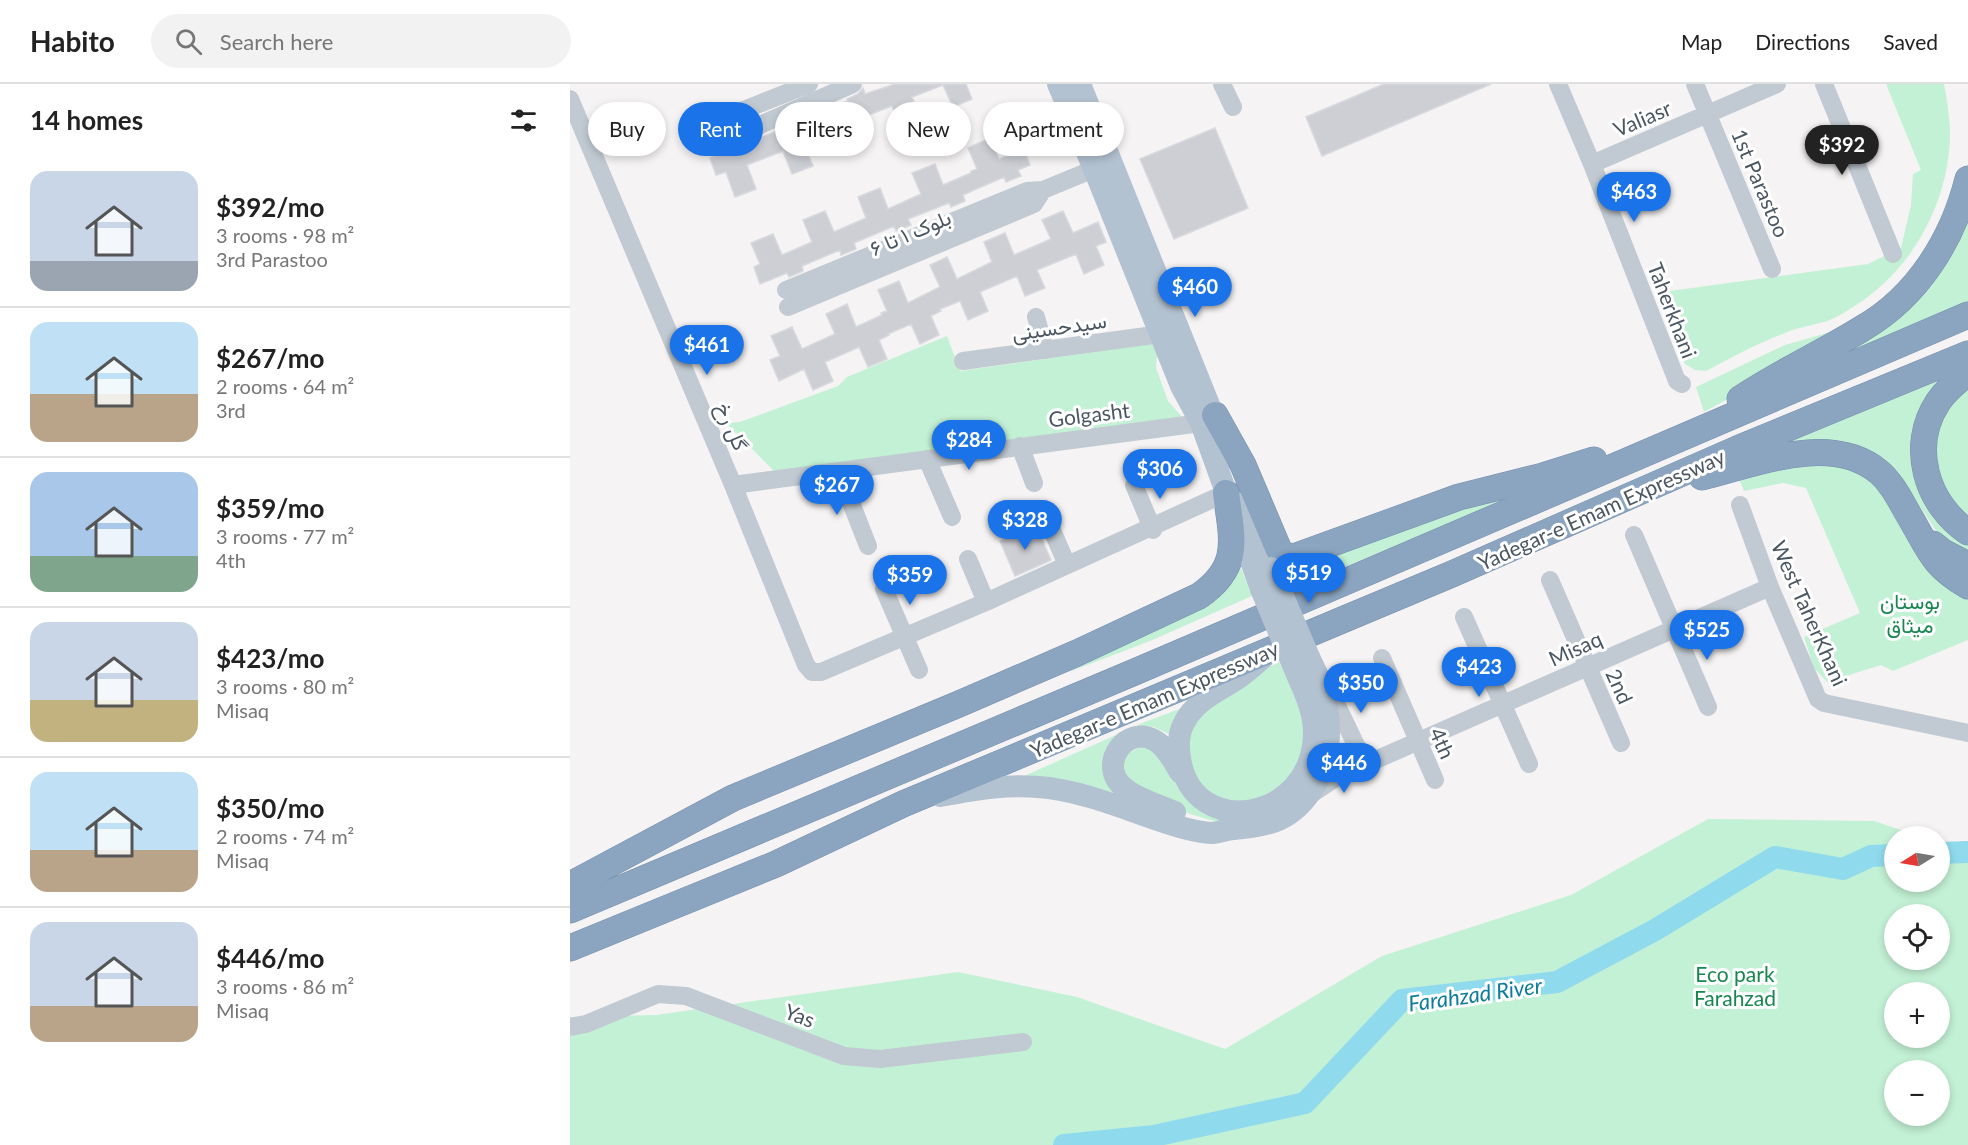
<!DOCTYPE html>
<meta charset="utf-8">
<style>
:root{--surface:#fff;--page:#f2f2f2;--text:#222;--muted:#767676;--line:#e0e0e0;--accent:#1a73e8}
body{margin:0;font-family:Lato,Vazirmatn,sans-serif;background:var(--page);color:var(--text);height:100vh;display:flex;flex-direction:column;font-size:22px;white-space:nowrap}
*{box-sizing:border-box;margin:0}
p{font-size:20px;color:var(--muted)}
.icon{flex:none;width:33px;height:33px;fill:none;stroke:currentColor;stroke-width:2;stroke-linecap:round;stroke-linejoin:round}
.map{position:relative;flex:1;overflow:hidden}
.drawer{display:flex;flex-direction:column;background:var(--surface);width:570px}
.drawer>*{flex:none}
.banner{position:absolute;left:18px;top:18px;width:570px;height:54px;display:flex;gap:12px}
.needle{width:39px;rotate:259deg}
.tools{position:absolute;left:1314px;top:742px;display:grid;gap:12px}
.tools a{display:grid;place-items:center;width:66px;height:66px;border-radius:50%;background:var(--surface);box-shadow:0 3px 9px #0003;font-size:30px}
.price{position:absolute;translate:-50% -51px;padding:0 14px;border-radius:21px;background:var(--accent);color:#fff;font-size:20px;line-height:39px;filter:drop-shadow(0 2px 3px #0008)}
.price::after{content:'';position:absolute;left:50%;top:36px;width:18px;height:14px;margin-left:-9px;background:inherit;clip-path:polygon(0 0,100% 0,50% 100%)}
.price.active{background:#222;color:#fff}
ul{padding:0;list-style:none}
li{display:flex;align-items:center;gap:18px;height:150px;padding:0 30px}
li+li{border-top:2px solid var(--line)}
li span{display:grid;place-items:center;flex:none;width:168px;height:120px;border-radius:18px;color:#555}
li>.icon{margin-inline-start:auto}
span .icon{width:72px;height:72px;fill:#fffc;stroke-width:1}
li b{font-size:26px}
h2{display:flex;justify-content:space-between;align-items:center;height:72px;padding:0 30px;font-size:26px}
.chip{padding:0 21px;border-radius:27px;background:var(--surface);box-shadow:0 3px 9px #0003;font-size:21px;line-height:54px}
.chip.active{background:var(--accent);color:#fff}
header{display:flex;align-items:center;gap:36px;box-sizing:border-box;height:84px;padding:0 30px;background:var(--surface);border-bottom:2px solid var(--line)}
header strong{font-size:28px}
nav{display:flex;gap:33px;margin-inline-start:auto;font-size:21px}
.search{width:420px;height:54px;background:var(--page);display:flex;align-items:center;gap:15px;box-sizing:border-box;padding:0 21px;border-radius:33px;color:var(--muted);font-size:22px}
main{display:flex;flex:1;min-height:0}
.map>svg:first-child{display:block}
.green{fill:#c3f1d5;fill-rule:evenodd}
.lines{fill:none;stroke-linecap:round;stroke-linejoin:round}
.river{stroke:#90daee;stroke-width:22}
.building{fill:#cdcfd5;stroke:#d7d9de;stroke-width:1.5}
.highway-casing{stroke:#7690ad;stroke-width:27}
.minor{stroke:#c1cad2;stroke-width:18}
.major{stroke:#b3c2d1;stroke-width:22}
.highway{stroke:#8ba5c1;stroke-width:26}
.major-bridge{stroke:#b3c2d1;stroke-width:22}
.labels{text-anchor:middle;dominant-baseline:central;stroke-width:6;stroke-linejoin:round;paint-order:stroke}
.street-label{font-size:21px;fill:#4a5661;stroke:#fff}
.park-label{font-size:21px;fill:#17864f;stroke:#fff}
.water-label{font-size:22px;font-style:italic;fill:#0c7c9b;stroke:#fff}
</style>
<header>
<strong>Habito</strong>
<div class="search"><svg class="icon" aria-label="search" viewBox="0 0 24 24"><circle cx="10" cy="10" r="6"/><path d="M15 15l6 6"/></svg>Search here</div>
<nav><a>Map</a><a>Directions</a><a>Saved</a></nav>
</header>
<main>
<section class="drawer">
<h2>14 homes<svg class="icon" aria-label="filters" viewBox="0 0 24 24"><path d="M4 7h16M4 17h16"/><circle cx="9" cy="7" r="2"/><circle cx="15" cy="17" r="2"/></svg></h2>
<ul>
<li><span style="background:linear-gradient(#c9d6e8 75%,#9aa5b1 0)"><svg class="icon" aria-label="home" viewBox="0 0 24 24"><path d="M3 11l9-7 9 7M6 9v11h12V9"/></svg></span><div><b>$392/mo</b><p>3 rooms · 98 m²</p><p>3rd Parastoo</p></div></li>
<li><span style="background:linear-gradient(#bfe0f5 60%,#b9a48a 0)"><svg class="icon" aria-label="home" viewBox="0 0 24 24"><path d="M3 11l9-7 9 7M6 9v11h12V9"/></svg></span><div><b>$267/mo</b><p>2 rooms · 64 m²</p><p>3rd</p></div></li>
<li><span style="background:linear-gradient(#a9c7e8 70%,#7fa58c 0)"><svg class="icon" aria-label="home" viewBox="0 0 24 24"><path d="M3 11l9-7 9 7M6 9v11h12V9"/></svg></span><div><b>$359/mo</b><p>3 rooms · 77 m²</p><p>4th</p></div></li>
<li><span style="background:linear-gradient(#c9d6e8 65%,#c2b280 0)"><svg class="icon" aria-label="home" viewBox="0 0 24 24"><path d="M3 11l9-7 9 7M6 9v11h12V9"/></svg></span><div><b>$423/mo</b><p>3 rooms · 80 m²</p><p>Misaq</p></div></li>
<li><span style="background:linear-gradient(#bfe0f5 65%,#b9a48a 0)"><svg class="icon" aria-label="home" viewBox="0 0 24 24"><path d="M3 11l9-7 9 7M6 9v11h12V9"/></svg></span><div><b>$350/mo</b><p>2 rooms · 74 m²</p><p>Misaq</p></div></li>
<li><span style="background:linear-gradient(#c9d6e8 70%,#b9a48a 0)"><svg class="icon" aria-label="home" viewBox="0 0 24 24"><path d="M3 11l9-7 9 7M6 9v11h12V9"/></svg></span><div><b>$446/mo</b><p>3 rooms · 86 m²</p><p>Misaq</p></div></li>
</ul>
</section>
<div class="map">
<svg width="1398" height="1061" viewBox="0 0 1398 1061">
<rect width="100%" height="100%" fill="#f5f3f3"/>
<!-- green -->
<path class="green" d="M1316 0H1374C1377 15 1379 30 1380 45 1381 116 1343 186 1283 223 1274 229 1261 237 1250 239 1238 242 1226 244 1215 249 1188 259 1162 273 1136 287L1125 286 1115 280 1085 209 1298 180 1331 164 1341 121 1343 90 1351 86Z
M1398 115V219L1193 305 1301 246Z
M1271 245 1187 299 1134 328 1126 303 1215 261Z
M377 252 390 287 588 259 586 284 598 317 613 334 206 389 156 339 170 338 268 302 277 293Z
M1398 278 1349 352 1398 456V470L1374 454 1365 445 1334 399 1202 363Z
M1398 297V440L1373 417 1363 346Z
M1254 378 1304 393 1398 511V556L1323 587 1311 581 1257 598 1244 584 1234 553 1290 529 1236 404 1213 399 1174 407 1168 392Z
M1016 382 743 496 717 509 709 473Z
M670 482 682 512 580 557 499 588 574 546 655 506Z
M709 578C723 608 745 646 731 680 728 688 699 711 691 718L645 716 621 690 617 645 671 597Z
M612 624 601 651 584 643 575 642 537 697 543 709 502 697 484 694 452 693 575 638Z
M578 659 656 732 654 740 620 730 564 706 548 678 549 674Z
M1138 735 1304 737 1352 753H1324V798H1370V759L1398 769V1061H0V933L86 931 388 888 507 913 655 965 812 872 1001 811ZM1324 831H1370V876H1324ZM1324 909H1370V954H1324ZM1324 987H1370V1032H1324Z"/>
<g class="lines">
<!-- river -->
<path class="river" d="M1370 769 1398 768
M494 1061 584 1052 735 1019 832 916 987 898 1085 846 1205 773 1273 785 1301 772 1324 771"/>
</g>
<!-- building -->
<path class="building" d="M325 0H396L402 15 383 23 373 1 342 13 352 38 332 46 322 22 288 35 296 54 275 63 268 45 233 58 243 82 222 90 213 67 177 81 186 105 165 113 156 88 146 91 140 74 224 40 223 39 242 30 243 32 278 17 277 15 288 10 293 4 295 10Z
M814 0H921L752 72 736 33Z
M645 44 678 124 604 155 570 75Z
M420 54 429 75 454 65 460 81 448 86 451 92 436 98 434 93 404 106 393 111 395 117 381 123 379 119 338 135 341 141 326 147 324 142 284 159 286 165 271 171 270 166 232 182 233 187 219 193 217 189 190 200 184 183 190 180 181 159 203 150 212 171 242 158 233 136 255 127 264 148 296 134 288 113 310 104 318 125 351 110 342 89 365 80 373 101 401 89V87L407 85 398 64Z
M493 127 503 149 528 138 536 158 526 162 534 181 514 190 506 170 467 186 475 204 455 212 447 192 410 208 418 227 398 236 390 217 370 225 371 227 361 232 369 251 350 260 341 240 318 250 319 251 309 256 317 275 298 283 289 263 255 278 263 297 243 306 234 285 209 297 200 276 210 272 201 252 222 243 232 265 265 250 256 230 277 220 286 243 312 231 311 229 317 227 308 206 329 197 338 219 370 203 360 181 377 173 387 195 422 178 414 158 435 149 444 171 481 155 472 136Z
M466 442 481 476 445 492 430 457Z"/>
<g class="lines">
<!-- highway casing -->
<g class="highway-casing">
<path id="highway" d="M1398 289C1387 297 1376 306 1368 318 1339 362 1356 420 1398 448
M1170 315C1210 288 1253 269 1293 244 1348 212 1383 155 1398 95
M645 331 673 381 709 466 714 471 724 473 889 413 973 392 1024 376
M1132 393C1185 380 1261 348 1309 388 1323 400 1331 418 1340 433 1360 467 1362 481 1398 502
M1363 460 1373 468 1398 481
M0 801 163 714 389 620 507 569 629 512C672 482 662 455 656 409
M0 826 567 587 1398 231
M0 864 206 780 333 720 882 490 1167 365 1398 270"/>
</g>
<!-- minor -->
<path class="minor" d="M652 0 663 23
M988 0 1022 80 1107 297 1112 300
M1125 0 1202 185
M1254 0 1323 170
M0 15 163 401 236 581 242 588H251L416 518 656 409
M141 39 239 0
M147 60 283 0
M1022 80 1207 0
M216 206 457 107 473 106 524 85
M218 223 464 120 473 106
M466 233 475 266
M393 277 591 250
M450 362 464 399
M357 375 382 433
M269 388 298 462
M163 401 631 339
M564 401 583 446
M1170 421 1200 503 1248 615 1254 619 1398 649
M476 432 497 481
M1064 451 1138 623
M398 475 416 518
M980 496 1051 659
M314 505 349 586
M894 533 959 680
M812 574 865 696
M755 605 764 615 795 680
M740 711 767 693 785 685 1200 503
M0 943 16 940 88 910 116 912 274 972 310 975 453 958"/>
<!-- major -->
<path class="major" d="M488 0 524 85 611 302 631 339 691 505
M510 0 650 348
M675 419 701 484
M694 573C686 580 678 587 670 593 650 607 626 615 614 639 608 650 608 662 610 674 622 758 744 738 744 648 744 624 731 601 722 579
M370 712C407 705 441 699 479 704 516 709 552 724 588 736 605 742 623 748 641 749 649 749 656 745 664 745 701 742 723 736 744 703 763 675 762 633 752 602 749 592 743 582 739 573
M605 728C588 721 564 714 551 701 529 679 556 641 584 656 596 662 603 677 610 688"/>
<!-- highway -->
<use href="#highway" class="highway"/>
<!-- major-bridge -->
<path class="major-bridge" d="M701 484 739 573
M691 505 722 579"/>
</g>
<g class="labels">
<!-- street labels -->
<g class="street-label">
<text transform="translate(1072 34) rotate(-23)">Valiasr</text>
<text transform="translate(1191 99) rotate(67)">1st Parastoo</text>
<text transform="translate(340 148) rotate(-23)">بلوک ۱ تا ۶</text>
<text transform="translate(1103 226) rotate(69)">Taherkhani</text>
<text transform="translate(489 242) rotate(-8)">سیدحسینی</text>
<text transform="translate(519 330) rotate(-7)">Golgasht</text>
<text transform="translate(163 342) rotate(67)">گل رخ</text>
<text transform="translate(1031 425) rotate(-24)">Yadegar-e Emam Expressway</text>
<text transform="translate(1240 529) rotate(66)">West TaherKhani</text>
<text transform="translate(1005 564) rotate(-24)">Misaq</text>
<text transform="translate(1050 602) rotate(66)">2nd</text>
<text transform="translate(584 615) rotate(-23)">Yadegar-e Emam Expressway</text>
<text transform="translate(873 659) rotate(66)">4th</text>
<text transform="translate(230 931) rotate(21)">Yas</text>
</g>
<!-- park labels -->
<g class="park-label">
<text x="1340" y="516">بوستان<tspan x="1340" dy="24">میثاق</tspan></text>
<text x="1165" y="889">Eco park<tspan x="1165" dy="24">Farahzad</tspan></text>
</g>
<!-- water labels -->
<g class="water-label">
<text transform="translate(905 910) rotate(-8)">Farahzad River</text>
</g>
</g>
</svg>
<div class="tools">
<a><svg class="needle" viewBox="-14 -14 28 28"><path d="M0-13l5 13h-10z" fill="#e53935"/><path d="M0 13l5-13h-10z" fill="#767676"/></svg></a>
<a><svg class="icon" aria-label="locate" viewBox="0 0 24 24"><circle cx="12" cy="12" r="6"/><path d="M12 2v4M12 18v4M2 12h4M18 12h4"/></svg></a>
<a>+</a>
<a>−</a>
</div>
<b class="price active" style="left:1272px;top:92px">$392</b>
<b class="price" style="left:1064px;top:139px">$463</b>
<b class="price" style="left:625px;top:234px">$460</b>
<b class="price" style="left:137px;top:292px">$461</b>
<b class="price" style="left:399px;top:387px">$284</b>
<b class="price" style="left:590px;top:416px">$306</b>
<b class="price" style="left:267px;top:432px">$267</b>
<b class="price" style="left:455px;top:467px">$328</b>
<b class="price" style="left:739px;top:520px">$519</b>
<b class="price" style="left:340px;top:522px">$359</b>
<b class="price" style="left:1137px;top:577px">$525</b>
<b class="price" style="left:909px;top:614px">$423</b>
<b class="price" style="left:791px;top:630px">$350</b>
<b class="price" style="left:774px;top:710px">$446</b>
<div class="banner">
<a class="chip">Buy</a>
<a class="chip active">Rent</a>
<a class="chip">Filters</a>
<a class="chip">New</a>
<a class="chip">Apartment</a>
</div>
</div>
</main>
